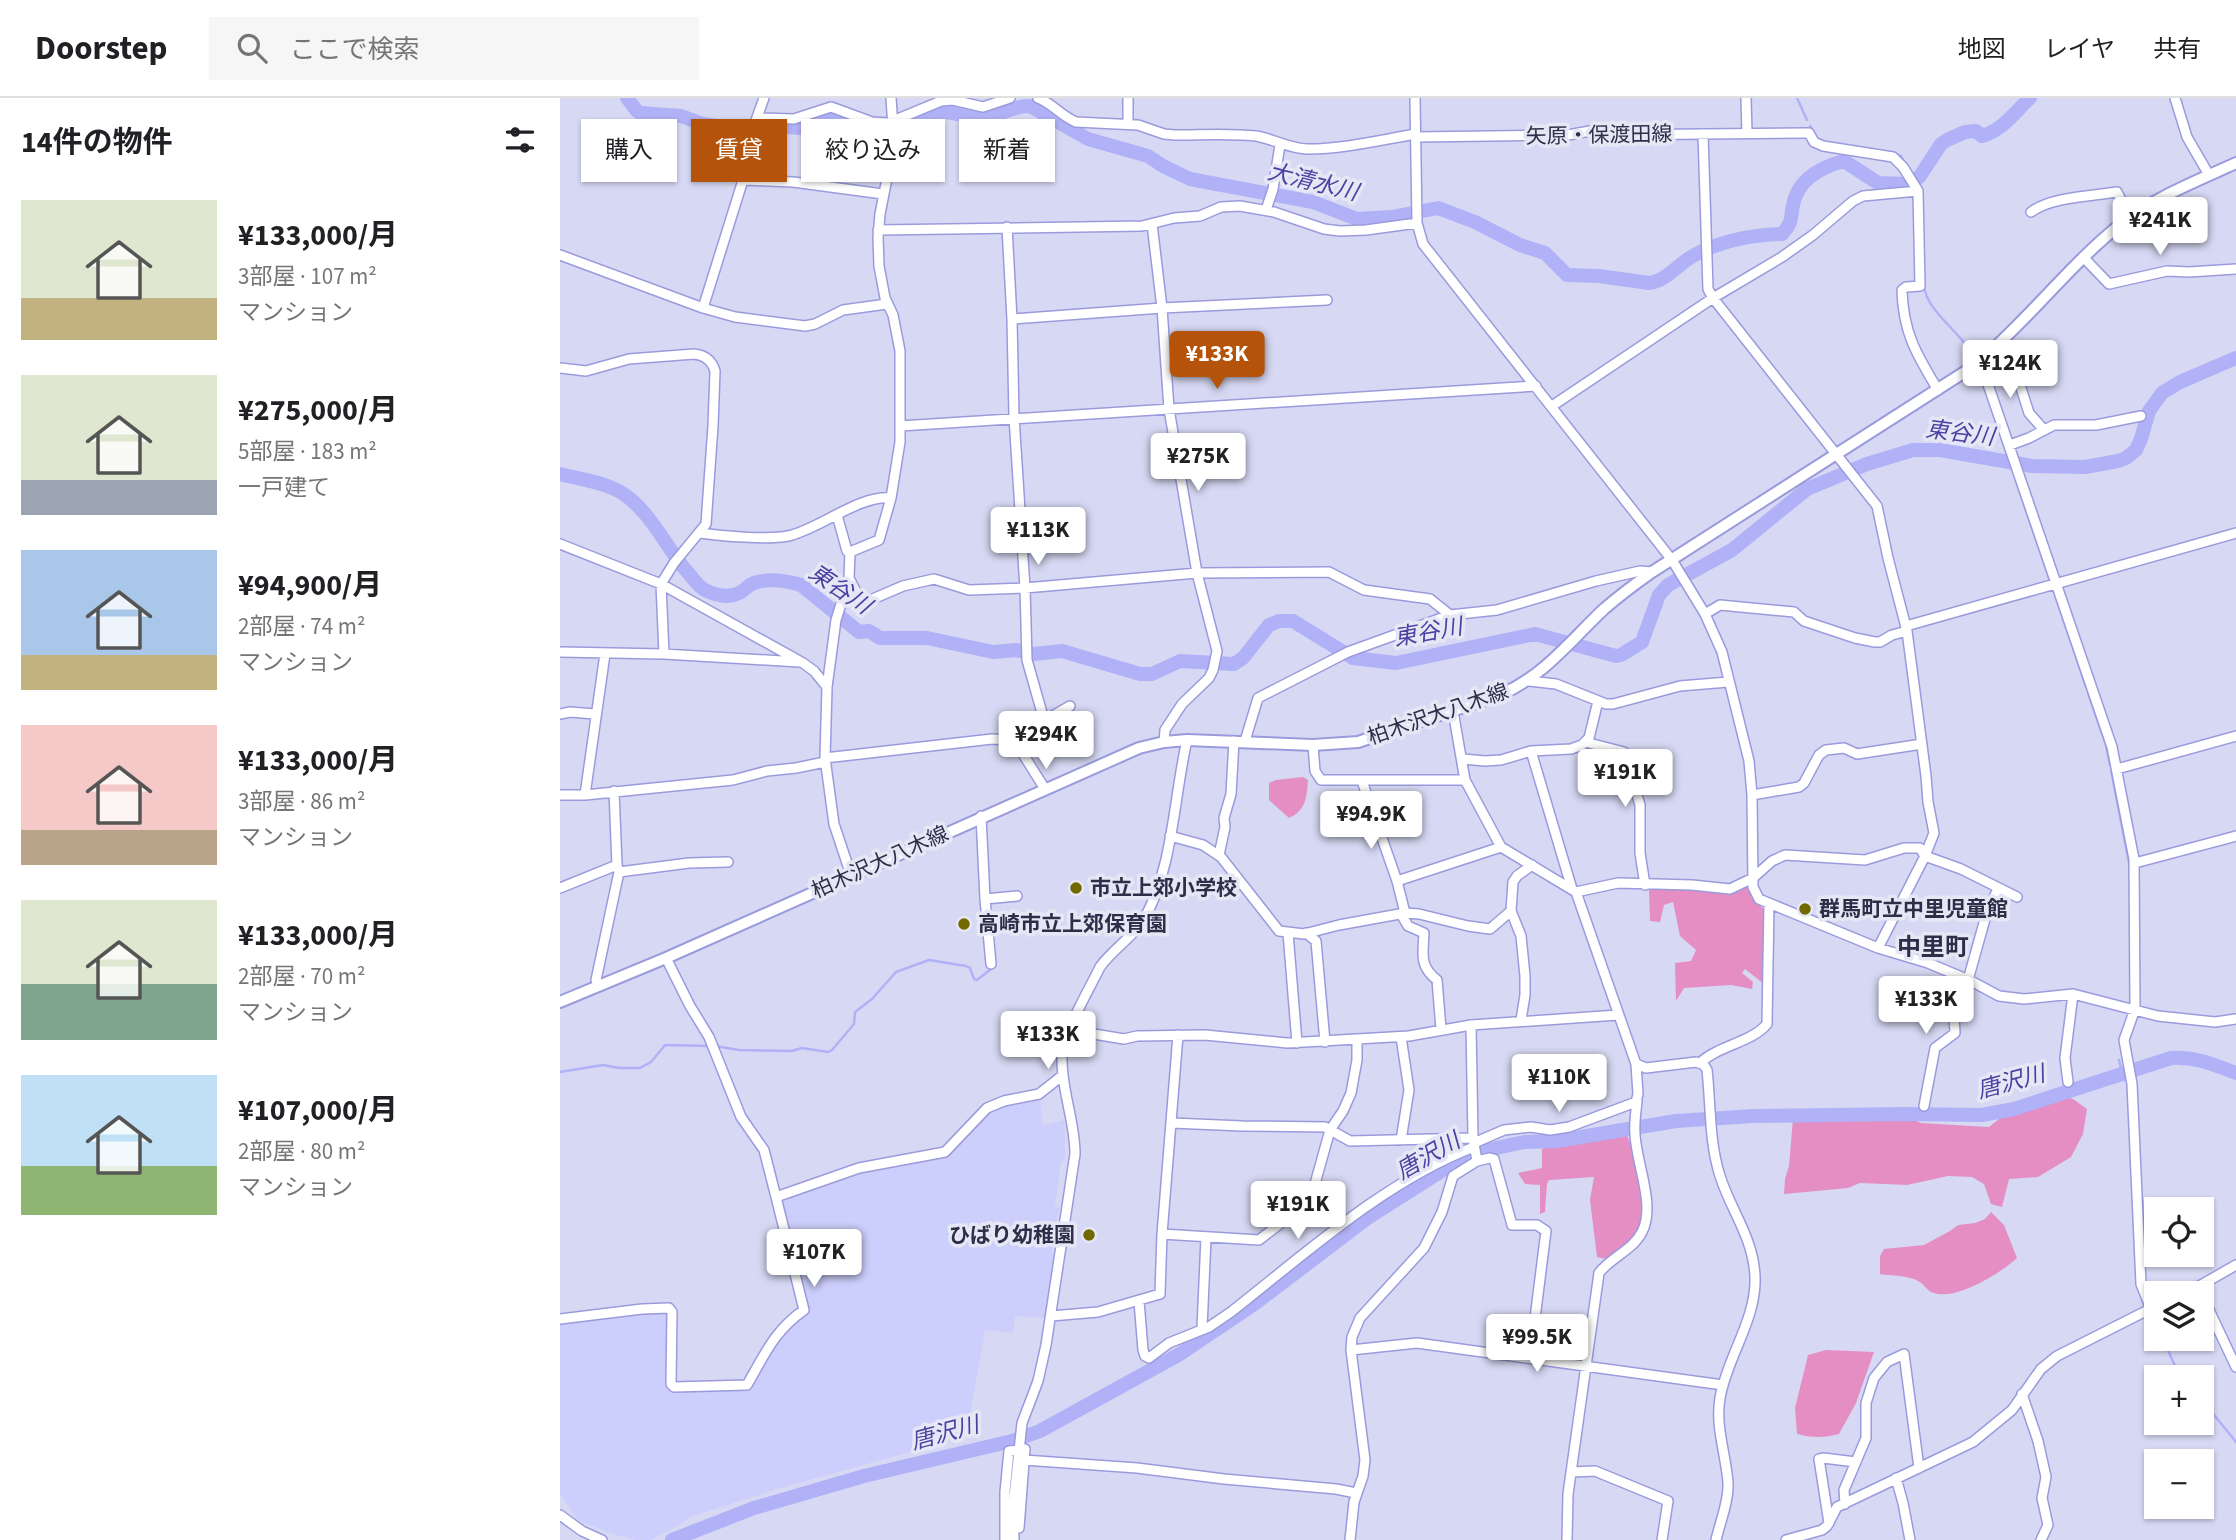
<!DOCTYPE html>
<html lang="ja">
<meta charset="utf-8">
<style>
:root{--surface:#fff;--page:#f6f6f6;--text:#202124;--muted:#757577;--line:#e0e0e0;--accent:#b45309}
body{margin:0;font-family:"Source Sans 3","Noto Sans JP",sans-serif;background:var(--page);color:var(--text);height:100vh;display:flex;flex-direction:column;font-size:26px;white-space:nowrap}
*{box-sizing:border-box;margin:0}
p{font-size:23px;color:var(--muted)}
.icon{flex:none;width:38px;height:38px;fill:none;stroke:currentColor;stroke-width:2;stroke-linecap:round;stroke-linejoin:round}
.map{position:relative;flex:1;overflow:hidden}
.sheet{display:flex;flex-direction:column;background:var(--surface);width:560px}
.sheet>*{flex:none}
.hud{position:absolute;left:21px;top:21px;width:665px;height:63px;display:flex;gap:14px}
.fabs{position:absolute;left:1584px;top:1099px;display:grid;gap:14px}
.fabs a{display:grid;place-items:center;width:70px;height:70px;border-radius:0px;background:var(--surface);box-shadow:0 2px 5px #0004;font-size:35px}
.price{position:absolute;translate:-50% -60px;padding:0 16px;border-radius:7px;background:#fff;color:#222;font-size:23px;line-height:46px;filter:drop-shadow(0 2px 4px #0008)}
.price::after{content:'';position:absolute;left:50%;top:42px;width:21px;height:16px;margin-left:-10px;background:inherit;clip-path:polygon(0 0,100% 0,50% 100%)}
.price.active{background:var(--accent);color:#fff}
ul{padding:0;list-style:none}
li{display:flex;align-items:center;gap:21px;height:175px;padding:0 21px}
li span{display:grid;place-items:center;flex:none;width:196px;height:140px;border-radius:0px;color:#555}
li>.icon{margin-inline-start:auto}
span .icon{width:84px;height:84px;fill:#fffc;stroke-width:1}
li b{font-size:30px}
h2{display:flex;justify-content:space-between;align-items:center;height:84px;padding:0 21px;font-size:30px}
.pill{padding:0 24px;border-radius:0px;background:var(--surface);box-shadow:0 2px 5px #0004;font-size:24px;line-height:63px}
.pill.active{background:var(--accent);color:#fff}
header{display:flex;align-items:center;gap:42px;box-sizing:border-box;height:98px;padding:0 35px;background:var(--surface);border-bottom:2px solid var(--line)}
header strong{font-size:33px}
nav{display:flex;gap:38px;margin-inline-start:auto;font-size:24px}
.search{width:490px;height:63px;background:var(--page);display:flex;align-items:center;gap:18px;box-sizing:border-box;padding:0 24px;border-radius:0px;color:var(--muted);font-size:26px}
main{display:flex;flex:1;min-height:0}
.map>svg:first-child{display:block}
.built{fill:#cccefb}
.forest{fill:#e48ec3}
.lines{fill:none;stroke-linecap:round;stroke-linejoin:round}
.stream{stroke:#b0b1f6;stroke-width:2.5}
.river{stroke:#b0b1f6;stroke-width:14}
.minor-casing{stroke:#9a9bdc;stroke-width:12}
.major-casing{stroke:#9a9bdc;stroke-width:14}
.minor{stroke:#fff;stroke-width:9}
.major{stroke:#fff;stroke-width:10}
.poi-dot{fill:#726800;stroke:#e6e7f5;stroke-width:2.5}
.labels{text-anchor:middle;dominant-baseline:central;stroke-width:7;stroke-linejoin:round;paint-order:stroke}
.street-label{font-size:21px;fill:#2e2e49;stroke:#e6e7f5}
.poi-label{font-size:21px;font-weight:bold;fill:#2e2e49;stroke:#e6e7f5;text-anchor:start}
.water-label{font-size:23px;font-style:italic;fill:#4c41a3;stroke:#e6e7f5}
.quarter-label{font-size:24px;font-weight:bold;fill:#2e2e49;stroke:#e6e7f5}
</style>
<header>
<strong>Doorstep</strong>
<div class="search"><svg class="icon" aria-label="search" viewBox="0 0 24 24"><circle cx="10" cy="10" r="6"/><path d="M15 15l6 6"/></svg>ここで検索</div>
<nav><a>地図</a><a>レイヤ</a><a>共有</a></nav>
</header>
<main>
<section class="sheet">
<h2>14件の物件<svg class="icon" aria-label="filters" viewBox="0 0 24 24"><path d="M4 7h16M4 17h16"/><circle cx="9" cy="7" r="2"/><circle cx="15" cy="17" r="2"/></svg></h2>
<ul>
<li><span style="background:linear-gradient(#dfe7d0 70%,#c2b280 0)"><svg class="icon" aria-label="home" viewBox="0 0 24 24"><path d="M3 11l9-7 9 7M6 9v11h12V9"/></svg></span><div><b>¥133,000/月</b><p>3部屋 · 107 m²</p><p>マンション</p></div></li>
<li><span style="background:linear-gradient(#dfe7d0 75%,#9aa5b1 0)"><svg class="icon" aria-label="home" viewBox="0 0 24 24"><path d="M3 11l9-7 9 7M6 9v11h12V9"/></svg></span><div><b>¥275,000/月</b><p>5部屋 · 183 m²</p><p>一戸建て</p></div></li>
<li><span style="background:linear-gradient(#a9c7e8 75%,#c2b280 0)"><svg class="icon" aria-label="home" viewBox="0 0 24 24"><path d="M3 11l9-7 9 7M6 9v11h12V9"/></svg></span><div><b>¥94,900/月</b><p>2部屋 · 74 m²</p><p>マンション</p></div></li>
<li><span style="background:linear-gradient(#f6c9c9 75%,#b9a48a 0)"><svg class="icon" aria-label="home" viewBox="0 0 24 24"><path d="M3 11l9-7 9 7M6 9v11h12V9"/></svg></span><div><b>¥133,000/月</b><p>3部屋 · 86 m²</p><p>マンション</p></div></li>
<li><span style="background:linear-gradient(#dfe7d0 60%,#7fa58c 0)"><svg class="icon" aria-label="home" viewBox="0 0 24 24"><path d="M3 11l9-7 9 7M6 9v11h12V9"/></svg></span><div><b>¥133,000/月</b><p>2部屋 · 70 m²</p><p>マンション</p></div></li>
<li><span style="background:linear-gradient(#bfe0f5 65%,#8fb573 0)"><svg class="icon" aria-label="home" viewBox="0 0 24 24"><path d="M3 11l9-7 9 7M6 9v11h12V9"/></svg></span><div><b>¥107,000/月</b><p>2部屋 · 80 m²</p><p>マンション</p></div></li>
</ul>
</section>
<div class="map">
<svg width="1676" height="1442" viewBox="0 0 1676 1442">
<rect width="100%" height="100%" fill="#d7d9f4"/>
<!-- built -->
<path class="built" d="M480 1000 483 1027 504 1022 505 1038V1063H501L495 1109 499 1110 492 1154 497 1155 487 1220 455 1218 453 1235 425 1232 409 1323 410 1337 217 1391 130 1419 121 1426 90 1442H75L50 1435 18 1422 0 1396V1225L106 1213 109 1215V1291L185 1292 190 1290 219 1238 229 1227 249 1213 222 1105 238 1094 300 1073 385 1057 429 1013 445 1006 468 1004Z"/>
<!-- forest -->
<path class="forest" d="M743 679 748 682C747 698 746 713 729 720L709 702V685L716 682Z
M1188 786 1194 802 1206 813 1204 886 1185 871 1182 875 1193 884 1192 891 1171 887 1124 890 1116 903 1115 865 1131 863 1136 852 1120 838 1113 804 1104 807 1100 824 1090 823 1089 791C1102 791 1116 790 1129 790 1149 791 1170 799 1188 786Z
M1495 997 1513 1001 1527 1011 1523 1036 1511 1059 1478 1079 1449 1081 1442 1109 1431 1106 1424 1086 1412 1079 1388 1078 1347 1087 1300 1085 1288 1090 1224 1096 1225 1081 1229 1068 1233 1021 1337 1015 1361 1025 1429 1029 1454 1009Z
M1065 1032C1075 1057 1092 1106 1080 1133 1075 1144 1056 1153 1046 1161L1037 1159 1030 1102 1034 1079 989 1082 987 1086 985 1114 980 1116V1087L965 1086 958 1075 982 1070V1051L1024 1037Z
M1431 1114 1444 1127 1457 1160C1441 1175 1393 1205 1371 1194 1366 1191 1363 1185 1358 1183 1348 1177 1331 1178 1320 1176V1158L1324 1151 1364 1147 1390 1133 1398 1127 1415 1125 1425 1121Z
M1266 1252 1314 1254 1296 1305 1279 1336C1264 1340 1252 1340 1237 1336L1235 1310 1248 1257Z"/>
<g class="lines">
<!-- stream -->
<path class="stream" d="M1237 0 1247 22
M1250 28 1259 43
M1332 55 1341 58 1345 66
M1364 187C1365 213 1404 236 1415 261
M1418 272 1423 286
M1445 351 1452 372
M1455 380 1490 483
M1493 491 1526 589
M1528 595 1546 647 1550 667
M1551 672 1569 765
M1570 778V800
M155 948 179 952 232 953 242 950 268 954 272 952 294 926 295 914 312 901 336 874 369 862 406 868 410 870 414 881 417 882 431 871
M1559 962 1564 982
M0 974 43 967 59 970H80L91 964 105 947 149 948
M1592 1216 1596 1225
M1603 1241 1615 1268
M1617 1273 1623 1279
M1642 1302 1676 1344"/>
<!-- river -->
<path class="river" d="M67 0 77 13 80 15 121 18 143 26 185 32 215 28 241 30 274 18 312 32 327 34 380 14C394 13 407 20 420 20 438 20 453 7 470 8L528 41 588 58 603 68 630 81 753 104 797 121 832 119 878 110 915 124 960 147 985 155 1007 177 1039 178 1089 185C1104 184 1118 167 1131 159 1159 143 1189 137 1222 136 1233 124 1230 122 1233 107 1238 81 1261 69 1284 63L1318 85 1350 86 1360 78 1381 46 1387 42 1405 34 1416 33 1422 38C1444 31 1454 15 1470 0
M0 376C19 381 44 384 62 395 91 413 107 452 130 477 135 483 139 489 145 492 157 498 169 501 181 494 186 491 188 487 194 485 208 480 227 483 241 487L299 534 309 533 320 540H367L433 554 456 552 474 556 502 553 580 576H592L620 563 674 566 683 560 709 527 719 523H733L793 560 836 565 975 536 1056 558 1061 557 1082 544 1099 497 1108 487 1172 452 1247 391 1307 366 1353 352H1380L1472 368 1525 369 1558 363 1566 360 1576 352 1581 341 1589 313 1602 295 1620 284 1676 260
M112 1442 194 1410 304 1378 452 1343 480 1333 620 1256 693 1207 809 1119 886 1070 923 1053 964 1044 997 1043 1116 1023 1193 1018 1344 1016 1422 1017 1454 1011 1611 960C1635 958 1654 967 1676 975"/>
<!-- minor casing -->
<g class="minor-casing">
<path id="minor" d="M478 0C492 5 501 18 516 24L578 27 604 36 615 37C641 37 670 35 696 38 714 41 729 51 748 51 784 51 820 42 856 36
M568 0V26
M855 0 857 125 863 146 1112 462 1145 516 1162 554 1189 663 1192 697 1193 789 1199 801 1318 850 1368 865 1411 883 1439 898 1464 901 1513 896 1598 918 1655 924 1676 921
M1186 0 1187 35
M1615 0 1627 39 1649 77
M198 20 234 21 271 9 312 24 328 25 381 3 393 2 423 9 450 0
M1143 36 1148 191 1153 200 1317 408 1328 460 1347 533 1366 678 1368 704 1374 735 1365 758 1318 850
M856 39 1008 37 1030 33 1043 37 1245 35H1249L1254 44 1263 48 1333 59 1343 69 1358 93 1360 188 1346 189 1342 192C1343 235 1357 257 1378 292
M183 82 233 84 323 96
M706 112 713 91 720 47
M1471 114C1491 99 1532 98 1557 94L1570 119
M592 126 602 210 609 311 637 475 657 553 653 572 649 580 622 606 605 632 604 644
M447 129 452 221 454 319 465 490 467 562 484 622
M318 132 582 128 614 120 640 118 661 109 680 108 714 114 764 131 780 133 806 132 857 125
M0 157 143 210 175 219 245 228 255 226 283 212 327 206
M1523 159 1549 186 1607 173 1629 174 1676 171
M143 210 183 82 195 25 204 0
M452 221 602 210 767 202
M1443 242 1454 255 1460 287 1469 315 1484 332
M1420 263 1552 649 1574 761 1575 911 1564 942 1572 986 1581 1186 1591 1211
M0 270 26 273 69 261 134 256C145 257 152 263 155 273L153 328 146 426 114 465 101 486 104 556
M992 308 1153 200 1222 159 1253 137 1293 103 1303 98 1358 93
M340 328 976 288
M1450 347 1469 340 1494 327H1536L1581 318
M277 417 287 453 290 454
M140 435C161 438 208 442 228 438 260 431 298 397 331 400
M0 446 101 486 243 565 254 573 267 589 265 660 432 641 451 642 463 656 485 691
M289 480 299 500 308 503 343 488 374 481 409 492 465 490 637 475 769 474 804 492 870 501 890 517
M1145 516 1160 507 1234 514 1244 523 1295 540 1315 544H1320L1332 537 1347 533
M1346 528 1676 435
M0 554 104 556 239 564
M969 583 996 586 1046 606H1053L1120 588 1168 584
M267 589 276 522 289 480 290 454 319 442 331 400 340 344V253L333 217 325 200 319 168 318 139 320 116 334 45 331 0
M893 613 905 682 941 749 1016 794 1076 966 1086 970 1136 964 1144 967 1147 972C1151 1007 1149 1044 1160 1078 1171 1113 1193 1139 1195 1178 1197 1221 1167 1259 1160 1300 1155 1329 1166 1356 1168 1385 1169 1403 1160 1424 1156 1442
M0 616 10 614 35 616
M451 642 510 608
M685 643 698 600 788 554 890 517 937 512 1036 483 1080 473 1092 474
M1025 644 1064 654 1080 707V755L1085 787
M753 647 755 673 761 682H905
M971 653 1012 791
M265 660 274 726 291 777
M903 661 925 663 941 662 971 653 1011 651 1022 647 1029 640 1038 603
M1557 671 1676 638
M802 683 837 783 845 815
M0 697H25L173 682 207 673 236 670 265 664
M25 697 45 556
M1192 697 1239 689 1244 685 1259 657 1266 652 1284 650 1297 656 1362 646
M421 718 425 801 431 866
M610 738 643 747 661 759 719 833 744 836 779 827 845 815 859 816 908 828 930 831 951 813
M659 757 665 729 664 720 671 696 674 643
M1575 765 1676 738
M59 774 129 765 168 764
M837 783 941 749
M0 790 57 767
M1016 794 1058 785 1132 787 1170 791 1193 780 1212 763 1225 757 1305 762 1344 750H1360L1365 758 1401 771 1457 799
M425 801 457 798
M841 816 848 828 864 835C863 856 859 868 877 882L881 931
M728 835 737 945
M746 835 756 843 765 944
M106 860 130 908 149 939 181 1019 204 1052 216 1099
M1408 882 1427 814 1438 791
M39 888 36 882 59 774 57 767 54 693
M961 922 965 897V878L961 838 951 813 953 784 957 778 972 767
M510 932 564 941 577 938 645 937 727 945 849 938 911 927 1058 917
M841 939 849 992 841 1042
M1140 965C1159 947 1191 945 1207 926L1209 806
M1508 984 1505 960 1513 896
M1364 1008 1375 950 1395 935 1393 901 1396 877
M612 1025 682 1028 765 1029 790 1043 913 1040
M914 1045 944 1032 971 1029 990 1032 1009 1029 1076 1004 1078 996 1076 966
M917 1063 930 1060 934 1061 952 1127H977L986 1133 970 1260
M602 1136 699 1142 748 1104 753 1093 770 1032 783 1013 791 995 797 962V941
M1627 1195 1676 1167
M1642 1197 1676 1269
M579 1203 583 1252 585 1258 589 1260 609 1245 649 1229 671 1214C745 1156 825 1083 914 1049
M491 1218 538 1214 600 1196 602 1136 618 937
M0 1221 82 1211 109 1210 112 1214 111 1286 114 1289 187 1287C205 1256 214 1233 244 1212L216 1099 299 1070 385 1054 427 1010 444 1003 479 996 503 977
M642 1230 646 1140
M791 1252 857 1245 1163 1287
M1462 1296 1478 1343 1486 1379 1482 1400 1488 1427 1481 1442
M464 1362 577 1370 664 1381 776 1391 796 1395
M1012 1374 1035 1373 1108 1403 1102 1442
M1336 1380 1343 1405 1350 1442
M1285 1406 1284 1392 1306 1340V1305L1314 1280 1327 1264 1344 1256 1359 1370
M0 1417 22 1433 42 1442
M1269 1425 1259 1361 1263 1360 1296 1364
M445 1442V1394L449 1353 465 1351 459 1430
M454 1442 453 1409 462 1325 478 1283 486 1247 515 1056C515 1023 501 991 502 959 503 935 529 892 540 869 553 851 572 840 584 821 613 771 614 698 627 642
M790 1442 794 1404 803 1378 805 1362 791 1252 792 1239 800 1220 864 1150 882 1114 893 1078 917 1063 913 1040 911 927
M1007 1442 1008 1396 1039 1175C1050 1160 1073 1152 1082 1134 1096 1107 1076 1065 1075 1036 1074 1025 1076 1014 1077 1003
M1226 1442 1262 1432 1267 1428 1277 1409 1413 1344 1452 1312 1481 1271 1497 1258 1594 1209"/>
</g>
<!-- major casing -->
<g class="major-casing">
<path id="major" d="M0 904 106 860 579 650 604 644 627 642 753 647 798 644 940 597C985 577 1009 544 1044 511 1059 498 1075 486 1092 474L1414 268C1467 224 1508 168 1562 125 1593 100 1639 82 1676 65"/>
</g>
<!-- minor -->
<use href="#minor" class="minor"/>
<!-- major -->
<use href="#major" class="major"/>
</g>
<!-- markers -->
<g class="poi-dot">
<circle cx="516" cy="790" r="7"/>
<circle cx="1245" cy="811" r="7"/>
<circle cx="404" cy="826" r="7"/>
<circle cx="529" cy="1137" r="7"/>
</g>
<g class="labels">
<!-- street labels -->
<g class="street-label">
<text transform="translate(1039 37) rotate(-1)">矢原・保渡田線</text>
<text transform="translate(878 616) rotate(-19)">柏木沢大八木線</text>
<text transform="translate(320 764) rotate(-24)">柏木沢大八木線</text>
</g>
<!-- poi labels -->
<g class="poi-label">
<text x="530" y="790">市立上郊小学校</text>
<text x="1259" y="811">群馬町立中里児童館</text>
<text x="418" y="826">高崎市立上郊保育園</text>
<text x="515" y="1137" text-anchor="end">ひばり幼稚園</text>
</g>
<!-- water labels -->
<g class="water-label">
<text transform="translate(753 84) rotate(14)">大清水川</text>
<text transform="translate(1400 335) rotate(7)">東谷川</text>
<text transform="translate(280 491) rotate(34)">東谷川</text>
<text transform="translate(868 534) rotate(-10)">東谷川</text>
<text transform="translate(1451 984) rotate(-15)">唐沢川</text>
<text transform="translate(868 1058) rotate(-30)">唐沢川</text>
<text transform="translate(385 1335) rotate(-15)">唐沢川</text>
</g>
<!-- quarter labels -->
<g class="quarter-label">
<text x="1373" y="849">中里町</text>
</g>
</g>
</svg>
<div class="fabs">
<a><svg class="icon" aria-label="locate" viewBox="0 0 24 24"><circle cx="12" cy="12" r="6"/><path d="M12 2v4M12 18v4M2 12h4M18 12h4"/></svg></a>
<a><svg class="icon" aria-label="layers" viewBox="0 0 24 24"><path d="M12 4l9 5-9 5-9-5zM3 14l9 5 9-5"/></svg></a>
<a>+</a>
<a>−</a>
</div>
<b class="price" style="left:1600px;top:159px">¥241K</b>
<b class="price active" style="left:657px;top:293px">¥133K</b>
<b class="price" style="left:1450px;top:302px">¥124K</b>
<b class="price" style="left:638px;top:395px">¥275K</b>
<b class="price" style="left:478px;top:469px">¥113K</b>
<b class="price" style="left:486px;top:673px">¥294K</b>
<b class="price" style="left:1065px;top:711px">¥191K</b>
<b class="price" style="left:811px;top:753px">¥94.9K</b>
<b class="price" style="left:1366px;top:938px">¥133K</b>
<b class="price" style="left:488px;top:973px">¥133K</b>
<b class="price" style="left:999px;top:1016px">¥110K</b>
<b class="price" style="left:738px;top:1143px">¥191K</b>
<b class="price" style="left:254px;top:1191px">¥107K</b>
<b class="price" style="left:977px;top:1276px">¥99.5K</b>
<div class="hud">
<a class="pill">購入</a>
<a class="pill active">賃貸</a>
<a class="pill">絞り込み</a>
<a class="pill">新着</a>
</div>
</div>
</main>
